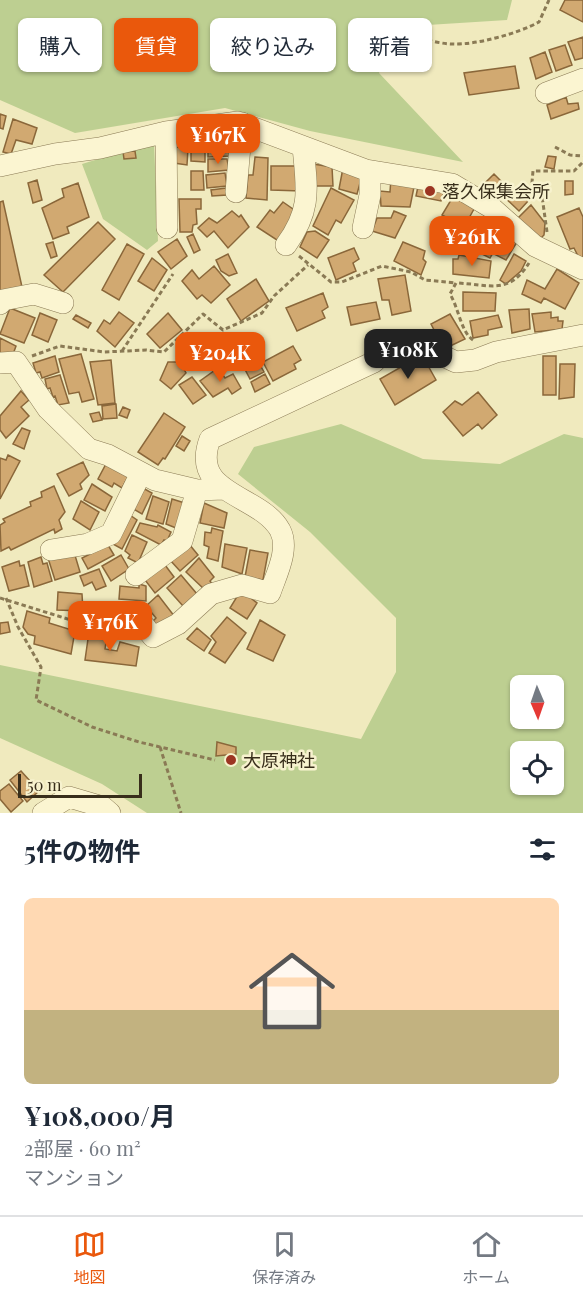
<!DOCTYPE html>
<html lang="ja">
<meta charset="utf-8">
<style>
:root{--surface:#fff;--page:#f2f2f3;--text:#1f2937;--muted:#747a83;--line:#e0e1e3;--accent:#ea580c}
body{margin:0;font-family:"Playfair Display","Noto Sans JP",serif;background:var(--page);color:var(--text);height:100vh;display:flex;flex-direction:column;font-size:22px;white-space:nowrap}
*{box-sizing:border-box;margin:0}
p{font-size:20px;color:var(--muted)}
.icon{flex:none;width:33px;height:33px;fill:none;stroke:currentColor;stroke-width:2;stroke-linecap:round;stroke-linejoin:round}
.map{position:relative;height:813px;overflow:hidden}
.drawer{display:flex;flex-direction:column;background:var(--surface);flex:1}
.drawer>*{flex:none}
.top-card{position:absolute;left:18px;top:18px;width:548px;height:54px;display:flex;gap:12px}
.needle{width:39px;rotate:178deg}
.buttons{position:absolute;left:510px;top:675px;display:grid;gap:12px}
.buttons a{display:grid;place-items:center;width:54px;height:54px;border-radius:9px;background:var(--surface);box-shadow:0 2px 4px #0004;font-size:30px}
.scale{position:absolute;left:18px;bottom:15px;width:124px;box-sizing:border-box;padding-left:6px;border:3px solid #382e1b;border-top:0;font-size:16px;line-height:21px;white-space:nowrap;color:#382e1b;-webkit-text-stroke:4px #f7f2ce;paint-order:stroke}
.price{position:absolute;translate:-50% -51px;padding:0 14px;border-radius:12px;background:var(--accent);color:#fff;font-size:20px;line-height:39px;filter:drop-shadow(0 2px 3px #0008)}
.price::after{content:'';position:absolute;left:50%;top:36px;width:18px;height:14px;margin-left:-9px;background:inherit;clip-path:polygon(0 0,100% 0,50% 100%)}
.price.selected{background:#222;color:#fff}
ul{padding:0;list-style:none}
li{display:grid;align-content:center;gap:12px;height:318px;padding:0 24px}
li span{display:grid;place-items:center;height:186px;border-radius:9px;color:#555}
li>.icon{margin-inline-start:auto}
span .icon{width:108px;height:108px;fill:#fffc;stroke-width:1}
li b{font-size:26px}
h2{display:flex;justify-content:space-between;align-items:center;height:72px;padding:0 24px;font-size:26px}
.chip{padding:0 21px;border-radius:9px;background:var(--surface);box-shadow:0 2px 4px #0004;font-size:21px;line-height:54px}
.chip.selected{background:var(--accent);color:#fff}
.menu{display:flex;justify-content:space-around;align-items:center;height:84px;border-top:2px solid var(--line);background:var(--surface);font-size:16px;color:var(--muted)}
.menu a{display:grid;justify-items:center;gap:3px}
.menu .selected{color:var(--accent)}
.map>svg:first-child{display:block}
.green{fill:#bdcf91;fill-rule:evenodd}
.building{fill:#d1a971;stroke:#8a673a;stroke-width:1.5}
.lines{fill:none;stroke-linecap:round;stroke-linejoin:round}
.minor-casing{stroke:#8a7a55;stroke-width:22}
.path{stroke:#8a7a55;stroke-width:3;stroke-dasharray:4.5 3;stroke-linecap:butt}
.minor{stroke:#fbf5d1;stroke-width:21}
.poi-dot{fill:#9c3522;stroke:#f7f2ce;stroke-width:2}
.labels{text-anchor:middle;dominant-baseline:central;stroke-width:5;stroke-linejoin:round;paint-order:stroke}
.poi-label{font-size:18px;fill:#382e1b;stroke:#f7f2ce;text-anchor:start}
</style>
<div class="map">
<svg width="583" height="813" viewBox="0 0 583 813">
<rect width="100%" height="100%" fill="#f0eabe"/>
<!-- green -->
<path class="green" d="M0 0H512L507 20 396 27 379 73 463 162 310 131 225 108 75 133 0 100Z
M154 142 158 241 147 250 103 219 82 164Z
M341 424 423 459 500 464 564 434 583 438V813H147L102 784 0 738V665L361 739 396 672V618L310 532 238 474 254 447ZM520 686H554V718H520ZM520 752H554V784H520Z"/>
<!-- building -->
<path class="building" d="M565 0H583V22L560 10Z
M583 37V58L575 60 568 42Z
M565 45 572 65 556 71 549 50Z
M545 52 552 72 536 79 530 58Z
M515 66 519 88 469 95 464 73Z
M566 97 568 104 578 103 579 109 551 119 547 105Z
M0 114 6 116 3 129 0 128Z
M13 119 37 128 32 144 16 140 11 154 3 152Z
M229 130 231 140 209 142V132Z
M228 143 230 156 208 157V144Z
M191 144 205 145V162L191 161Z
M174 147 188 148 187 165 174 163Z
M135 151 136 158 124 159 123 152Z
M548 156 556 157 554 169 545 167Z
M255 157 268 158 267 200 246 198 248 175H253Z
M208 159H227L229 170 208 172Z
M313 164 332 167 333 186H313Z
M271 166H301V191L271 190Z
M343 168 363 172 357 194 339 189Z
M191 171H203L204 190H191Z
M225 173 227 186 207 188 206 175Z
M494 174 503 183 497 191 486 182Z
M391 178 415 182 410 207 381 206 380 191 390 192Z
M37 180 42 200 33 203 28 183Z
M565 181H573V194L565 195Z
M419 182 445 187 441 201 416 196Z
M78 183 89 217 67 227 69 233 53 239 42 208 64 197 62 189Z
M507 183 528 201 519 211 499 192Z
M226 188 227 195 212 196 211 190Z
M331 188 354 200 341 223 336 220 328 235 313 226Z
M454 195 474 209 464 227 442 215Z
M179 199H201V209H196L197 224 193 225 192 232H180Z
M3 201 22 287 0 291V202Z
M283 202 300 214 280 242 257 227 270 210 274 213Z
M531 205 545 223 544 235 540 239 517 219Z
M579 208 583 217V257L579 258 574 248 570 249 557 217Z
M232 211 239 217 241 215 249 227 228 248 214 231 207 237 198 228 209 218 217 223Z
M394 211 406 216 395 238 372 231 377 218H391Z
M98 222 115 239 63 292 44 275Z
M479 222 502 237 490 258 466 246Z
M315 231 329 240 317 258 300 247 307 232Z
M193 234 200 250 194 253 187 237Z
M505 234 517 242 506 260 494 254Z
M177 239 187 256 171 269 158 252Z
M53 242 57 256 51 258 46 244Z
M403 242 425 251 423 259 426 262 421 275 394 261Z
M127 244 144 254 119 300 102 290Z
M354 248 359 259 353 263 356 271 336 280 328 258Z
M228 254 237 273 229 276 221 271 216 260Z
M514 254 526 261 521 271 506 284 500 280Z
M459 255 491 261 489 278 453 274V259H458Z
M152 258 167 270 154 291 138 281Z
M214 266 230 285 211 303 202 295 197 299 182 281 192 270 199 279Z
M557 269 579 283 565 309 544 298 541 303 522 294 527 280 545 289Z
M405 275 411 311 392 315 389 300H382L378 279Z
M256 279 269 301 241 321 227 299Z
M463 292 496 293 495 311H463Z
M323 293 328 307 322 311 325 318 297 331 286 308Z
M376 302 380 319 351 325 347 307Z
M10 308 35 318 24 343 0 334Z
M529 309 530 329 512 333 509 310Z
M119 312 134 323 115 347 97 331 104 320 110 324Z
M551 312V318L558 317V321H563L562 329 535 332 532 314Z
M40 313 57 320 48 342 32 335Z
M168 313 182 330 160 348 147 334Z
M450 314 465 339 444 349 431 324Z
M76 315 91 323 88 328 73 319Z
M498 315 502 327 488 330V335L473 338 470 321Z
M0 338 16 346 12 357 0 353Z
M259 342 262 349 255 352 252 345Z
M293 346 301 360 294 364 296 369 273 381 263 362Z
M251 349 264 372 250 379 238 356Z
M81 354 94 399 82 402 79 392 69 394 59 359Z
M422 355 436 380 395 405 380 379Z
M55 356 59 372 42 378 40 372 36 373 33 363Z
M543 356H556V395H543Z
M111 360 115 403 98 405 90 362Z
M168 362H180L186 373 171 389 160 380Z
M560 364H575L574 397 559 399Z
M218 368 225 378 233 374 241 388 232 394 228 388 213 397 200 381Z
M265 374 270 384 255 392 251 382Z
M60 375 69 403 58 405 55 396 53 397 50 388 47 389 45 379Z
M192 377 206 395 193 404 179 385Z
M21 391 29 400 21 407 29 416 6 438 0 430V416Z
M478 392 497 415 482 429 478 424 463 436 443 412 455 401 462 405Z
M116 404 117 418 103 419 102 406Z
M123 407 130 410 127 418 119 415Z
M99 412 102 420 93 422 90 414Z
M164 413 185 427 165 459 163 458 158 465 138 452Z
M22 428 30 431 24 449 13 444Z
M182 436 190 441 184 451 176 446Z
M8 455 20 461 0 499V458L6 460Z
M83 462 89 475 80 484 82 489 69 496 57 474Z
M107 462 129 475 122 488 114 483 112 487 98 479Z
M92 484 112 497 105 511 84 500Z
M54 486 65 512 59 520 62 529 55 533 54 529 11 550 9 547 1 551 0 525 5 522 3 519 31 506 30 502 42 497 41 492Z
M141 487 152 493 142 514 130 507Z
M153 496 169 502 163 524 146 519Z
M172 499 188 504 181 530 166 524Z
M81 501 99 512 90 530 73 519Z
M204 503 227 513 224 528 200 523Z
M127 513 137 520 122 549 111 543Z
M140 523 157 527 158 525 171 532 167 541 164 540 161 545 136 532Z
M212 528 223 531 218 561 207 558 209 547 204 545 205 532 211 533Z
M132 535 147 542 138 563 128 558 130 555 125 551Z
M189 544 198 555 180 571 170 560Z
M225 544 247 548 242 574 222 567Z
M108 545 114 555 88 569 82 558Z
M250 550 268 553 263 580 245 577Z
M74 552 80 572 55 580 48 558Z
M121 555 129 569 111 581 102 566Z
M41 557 43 564 47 563 52 581 34 587 28 562Z
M199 558 214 577 210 581 212 584 205 590 186 572Z
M19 561 20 566 24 565 29 586 9 591 2 567Z
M165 565 174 577 155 593 145 580Z
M99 569 106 586 96 590 92 582 84 586 80 576Z
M181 575 197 594 183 606 167 588Z
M139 584 146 586V601L119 599 120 586 139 588Z
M241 590 257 603 247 619 230 608Z
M58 592 82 594 83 611 57 610Z
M158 595 175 617 158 628 153 621 156 618 146 606Z
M27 611 50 618 49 623 75 631 71 654 34 644 35 636 28 634 23 627Z
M227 617 246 633 225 663 209 653 216 642 211 636Z
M260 620 285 635 273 661 247 649Z
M8 622 10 632 0 634V623Z
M197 628 211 640 204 651 187 639Z
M89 632 107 636 105 649 117 651 120 642 139 647 136 666 85 660Z
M217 742 236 747V754L216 756Z
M21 771 39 791 27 802 10 780Z
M9 784 23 801 11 812 0 799V791Z"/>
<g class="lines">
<!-- minor casing -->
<g class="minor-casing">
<path id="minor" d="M546 93 583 79
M166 132 167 228
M0 166 55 154 100 148 166 132 238 122 366 170 452 184 492 208 535 246 583 269
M236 192 242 123
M363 228 370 195V171
M286 245C312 209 307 189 303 147
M0 304 3 300 34 294 63 303
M0 363 16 362 48 409 89 449 108 455 155 480 197 490 224 489
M51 550 88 544 111 534 141 473
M136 575 182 541 197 490
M142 623 153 637 178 624 211 594 242 585 270 593C276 575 290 549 280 530 260 494 189 495 210 439L374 362 396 341 409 340 456 362 475 360 496 352 583 335
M43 813 69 797 103 807 110 813"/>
</g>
<!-- path -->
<path class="path" d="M398 40C415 34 434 44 453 44 477 45 519 33 539 22L549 0
M555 147 570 155 583 156
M547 232 542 196 532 182 533 171H574L583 162
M299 256 331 282H342L382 266 411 272 425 280 456 283
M473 340C461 332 459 309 450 294L456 283C490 284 508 296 529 263
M122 351 173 274
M32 356 60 346 104 352 146 350 164 352 203 314 223 330 262 313 274 296 308 265
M0 598 100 629 128 633
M6 598 18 627 41 667 36 700 92 727 139 742 215 760
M160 747 181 813"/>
<!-- minor -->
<use href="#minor" class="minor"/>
</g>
<!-- markers -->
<g class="poi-dot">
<circle cx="430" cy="191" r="6"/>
<circle cx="231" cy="760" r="6"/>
</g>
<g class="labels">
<!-- poi labels -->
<g class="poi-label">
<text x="442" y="191">落久保集会所</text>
<text x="243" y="760">大原神社</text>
</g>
</g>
</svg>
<div class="buttons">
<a><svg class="needle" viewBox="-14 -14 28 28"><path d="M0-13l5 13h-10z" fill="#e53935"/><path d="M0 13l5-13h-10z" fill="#747a83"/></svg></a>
<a><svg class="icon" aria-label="locate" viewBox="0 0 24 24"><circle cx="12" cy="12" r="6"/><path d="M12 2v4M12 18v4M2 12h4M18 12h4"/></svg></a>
</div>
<div class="scale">50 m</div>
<b class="price" style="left:218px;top:165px">¥167K</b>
<b class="price" style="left:472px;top:267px">¥261K</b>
<b class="price selected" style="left:408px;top:380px">¥108K</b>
<b class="price" style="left:220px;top:383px">¥204K</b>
<b class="price" style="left:110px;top:652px">¥176K</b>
<div class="top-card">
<a class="chip">購入</a>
<a class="chip selected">賃貸</a>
<a class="chip">絞り込み</a>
<a class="chip">新着</a>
</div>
</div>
<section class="drawer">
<h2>5件の物件<svg class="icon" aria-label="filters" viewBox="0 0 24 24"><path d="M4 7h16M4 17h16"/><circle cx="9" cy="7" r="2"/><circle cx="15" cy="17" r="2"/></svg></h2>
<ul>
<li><span style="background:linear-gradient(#ffd9b3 60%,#c2b280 0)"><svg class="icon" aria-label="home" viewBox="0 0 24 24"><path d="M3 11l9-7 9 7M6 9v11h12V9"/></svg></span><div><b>¥108,000/月</b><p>2部屋 · 60 m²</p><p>マンション</p></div></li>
</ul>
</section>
<nav class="menu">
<a class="selected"><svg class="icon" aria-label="map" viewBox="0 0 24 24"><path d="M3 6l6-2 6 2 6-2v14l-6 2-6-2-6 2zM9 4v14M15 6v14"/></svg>地図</a>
<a><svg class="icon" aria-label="saved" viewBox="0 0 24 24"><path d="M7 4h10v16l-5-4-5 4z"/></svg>保存済み</a>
<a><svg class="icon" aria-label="home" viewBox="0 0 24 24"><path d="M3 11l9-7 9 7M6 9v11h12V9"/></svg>ホーム</a>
</nav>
